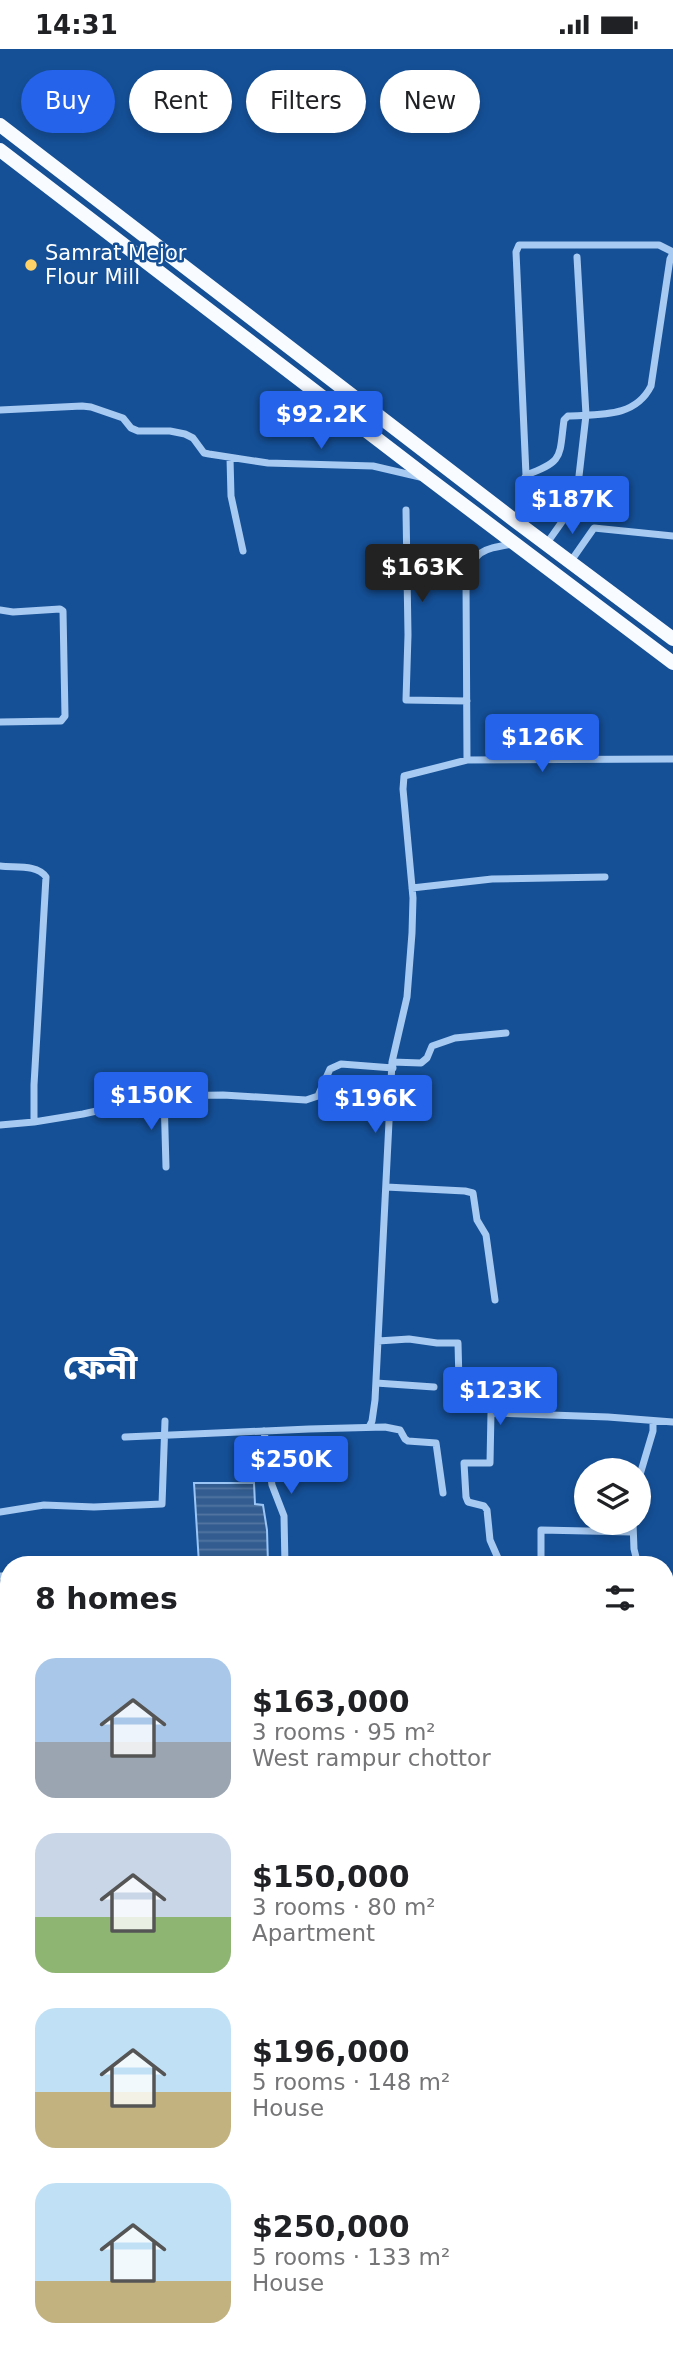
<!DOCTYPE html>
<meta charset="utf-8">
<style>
:root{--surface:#fff;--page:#f2f2f2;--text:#202124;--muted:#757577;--accent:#2563eb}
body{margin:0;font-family:"DejaVu Sans","Noto Sans Bengali",sans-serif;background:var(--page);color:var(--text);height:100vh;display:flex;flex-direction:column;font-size:26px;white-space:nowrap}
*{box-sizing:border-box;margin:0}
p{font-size:23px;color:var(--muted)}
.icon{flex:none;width:38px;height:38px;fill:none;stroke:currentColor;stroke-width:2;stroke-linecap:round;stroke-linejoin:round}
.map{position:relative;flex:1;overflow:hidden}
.panel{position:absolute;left:0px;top:1507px;width:674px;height:800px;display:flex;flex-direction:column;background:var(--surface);border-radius:28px 28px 0 0;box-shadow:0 4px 10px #0003}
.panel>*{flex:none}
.hud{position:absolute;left:21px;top:21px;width:632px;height:63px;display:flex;gap:14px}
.fabs{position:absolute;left:574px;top:1409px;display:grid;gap:14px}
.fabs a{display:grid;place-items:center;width:77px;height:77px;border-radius:50%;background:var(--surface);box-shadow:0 4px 10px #0003;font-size:35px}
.price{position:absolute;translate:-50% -60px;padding:0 16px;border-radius:7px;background:var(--accent);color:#fff;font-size:23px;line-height:46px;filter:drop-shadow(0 2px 4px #0008)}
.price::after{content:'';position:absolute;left:50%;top:42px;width:21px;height:16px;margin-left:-10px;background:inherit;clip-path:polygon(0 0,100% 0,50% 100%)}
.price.selected{background:#222;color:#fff}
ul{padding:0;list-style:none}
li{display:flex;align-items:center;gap:21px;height:175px;padding:0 35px}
li span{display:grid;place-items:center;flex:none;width:196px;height:140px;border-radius:21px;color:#555}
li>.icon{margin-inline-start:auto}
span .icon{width:84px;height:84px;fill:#fffc;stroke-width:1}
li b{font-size:30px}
h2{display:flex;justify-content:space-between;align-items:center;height:84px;padding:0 35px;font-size:30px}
.pill{padding:0 24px;border-radius:32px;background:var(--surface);box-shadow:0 4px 10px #0003;font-size:24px;line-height:63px}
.pill.selected{background:var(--accent);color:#fff}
.status{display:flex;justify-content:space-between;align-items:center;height:49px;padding:0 35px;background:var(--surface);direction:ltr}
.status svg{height:19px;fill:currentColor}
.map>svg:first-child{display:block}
.water{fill:url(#water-rules);stroke:#9ac5f4;stroke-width:2}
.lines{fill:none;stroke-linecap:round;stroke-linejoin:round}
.minor{stroke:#a7caf2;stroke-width:7}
.secondary{stroke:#d6e7fc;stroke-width:12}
.trunk{stroke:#f8fbff;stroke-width:14}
.poi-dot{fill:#ffd268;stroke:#155097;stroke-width:2.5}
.labels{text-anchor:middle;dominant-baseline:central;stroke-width:5;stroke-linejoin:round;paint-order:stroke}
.poi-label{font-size:21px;fill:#fff;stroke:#155097;text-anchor:start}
.town-label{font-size:35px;font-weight:bold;fill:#fff;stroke:#155097}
</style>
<div class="status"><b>14:31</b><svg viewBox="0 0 49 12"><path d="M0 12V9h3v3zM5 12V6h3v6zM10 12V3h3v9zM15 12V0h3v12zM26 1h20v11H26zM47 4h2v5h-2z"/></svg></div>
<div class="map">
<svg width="673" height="2306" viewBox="0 0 673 2306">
<defs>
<pattern id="water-rules" width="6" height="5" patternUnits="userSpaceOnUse" patternTransform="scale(1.75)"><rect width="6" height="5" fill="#335d90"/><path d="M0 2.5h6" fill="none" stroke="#5275a1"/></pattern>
</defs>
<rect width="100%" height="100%" fill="#155097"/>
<!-- water -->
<path class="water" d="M194 1434H254L255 1455 263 1456 267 1481 268 1515H199Z
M569 2298H632V2306H571Z"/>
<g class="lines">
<!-- minor -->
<path class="minor" d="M0 361 82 357 91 358 123 369 131 379 138 382H170L185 385 193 389 204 404 209 405 268 414 373 417 420 428
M230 409 231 447 243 502
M526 426 516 203 519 196H659L673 203
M406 461 408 586 406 651 467 652
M518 473 522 434 526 426C564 412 559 409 564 371L568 367C600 365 635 369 651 337L670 210 673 204
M547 494 576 453 586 366 577 208
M571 512 594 479 673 487
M0 561 13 563 60 560 63 562 65 667 61 672 0 673
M467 711 466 531C473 501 484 500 512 495
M0 817C15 819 37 815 46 828L34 1036V1073
M412 839 492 830 605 828
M392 1013 421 1014 427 1009 432 997 455 989 506 984
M164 1047 166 1118
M0 1076 34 1073 83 1065 164 1047 223 1046 306 1051 318 1047 330 1020 341 1015 393 1019
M386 1138 465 1142 473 1144 477 1171 486 1186 495 1251
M378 1292 409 1290 437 1294H458L459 1333 478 1334 489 1361 493 1364 608 1368 673 1373
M376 1334 434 1338
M491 1363 490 1414H464L466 1448 468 1453 484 1457 487 1461 490 1491 501 1516
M369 1378 372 1372 375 1351 392 1013 407 948 412 884 413 849 403 740 404 727 467 711 673 710
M264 1382 272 1436 284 1467 285 1516
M125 1388 309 1380 385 1378 400 1381 405 1390 408 1392 436 1394 443 1444
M639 1429 653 1382V1372
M0 1463 44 1456 94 1458 162 1455 165 1372
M633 1474 634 1500 638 1516
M537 1516 541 1511V1481L632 1483
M0 1527H9
M665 1561 673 1604
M0 1966 9 1963
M0 2010 9 2006
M665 2202 673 2201
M318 2298 324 2306
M532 2298 533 2306
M260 2301 276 2298
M202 2306 216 2298"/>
<!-- secondary -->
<path class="secondary" d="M665 1683H673
M0 1690H9
M665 1693H673
M0 2038 9 2046
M0 2052 9 2061
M0 2191 9 2188
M244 2298 251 2306
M256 2298 265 2306"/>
<!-- trunk -->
<path class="trunk" d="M0 76 518 474 673 590
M0 101 428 429 673 614"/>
</g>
<!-- markers -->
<circle class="poi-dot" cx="31" cy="216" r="7"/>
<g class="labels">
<!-- poi labels -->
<g class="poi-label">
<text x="45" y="204">Samrat Mejor<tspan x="45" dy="24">Flour Mill</tspan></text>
</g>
<!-- town labels -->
<g class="town-label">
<text x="100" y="1318">ফেনী</text>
</g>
</g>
</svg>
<div class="fabs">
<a><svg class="icon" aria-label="layers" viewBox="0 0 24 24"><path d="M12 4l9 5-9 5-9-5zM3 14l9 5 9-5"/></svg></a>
</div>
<b class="price" style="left:321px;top:402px">$92.2K</b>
<b class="price" style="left:572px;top:487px">$187K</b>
<b class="price selected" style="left:422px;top:555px">$163K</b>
<b class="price" style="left:542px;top:725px">$126K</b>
<b class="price" style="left:151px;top:1083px">$150K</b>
<b class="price" style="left:375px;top:1086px">$196K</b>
<b class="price" style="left:500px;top:1378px">$123K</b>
<b class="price" style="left:291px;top:1447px">$250K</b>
<div class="hud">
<a class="pill selected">Buy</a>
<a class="pill">Rent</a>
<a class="pill">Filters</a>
<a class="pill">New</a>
</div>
<section class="panel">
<h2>8 homes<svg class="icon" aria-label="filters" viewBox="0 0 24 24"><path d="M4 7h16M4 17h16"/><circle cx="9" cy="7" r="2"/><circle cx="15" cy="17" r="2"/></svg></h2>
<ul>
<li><span style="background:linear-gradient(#a9c7e8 60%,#9aa5b1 0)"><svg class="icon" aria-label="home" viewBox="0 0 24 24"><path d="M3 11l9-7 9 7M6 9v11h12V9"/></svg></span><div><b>$163,000</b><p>3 rooms · 95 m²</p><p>West rampur chottor</p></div></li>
<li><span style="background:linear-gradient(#c9d6e8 60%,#8fb573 0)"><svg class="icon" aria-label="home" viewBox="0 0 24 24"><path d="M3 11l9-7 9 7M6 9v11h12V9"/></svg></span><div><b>$150,000</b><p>3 rooms · 80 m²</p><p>Apartment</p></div></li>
<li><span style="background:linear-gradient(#bfe0f5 60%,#c2b280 0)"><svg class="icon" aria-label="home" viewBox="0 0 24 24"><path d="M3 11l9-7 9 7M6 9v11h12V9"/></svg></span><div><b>$196,000</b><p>5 rooms · 148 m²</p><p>House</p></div></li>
<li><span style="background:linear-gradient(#bfe0f5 70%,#c2b280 0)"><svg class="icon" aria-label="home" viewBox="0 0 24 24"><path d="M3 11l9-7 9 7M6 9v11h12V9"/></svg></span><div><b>$250,000</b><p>5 rooms · 133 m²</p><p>House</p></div></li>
</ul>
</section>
</div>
